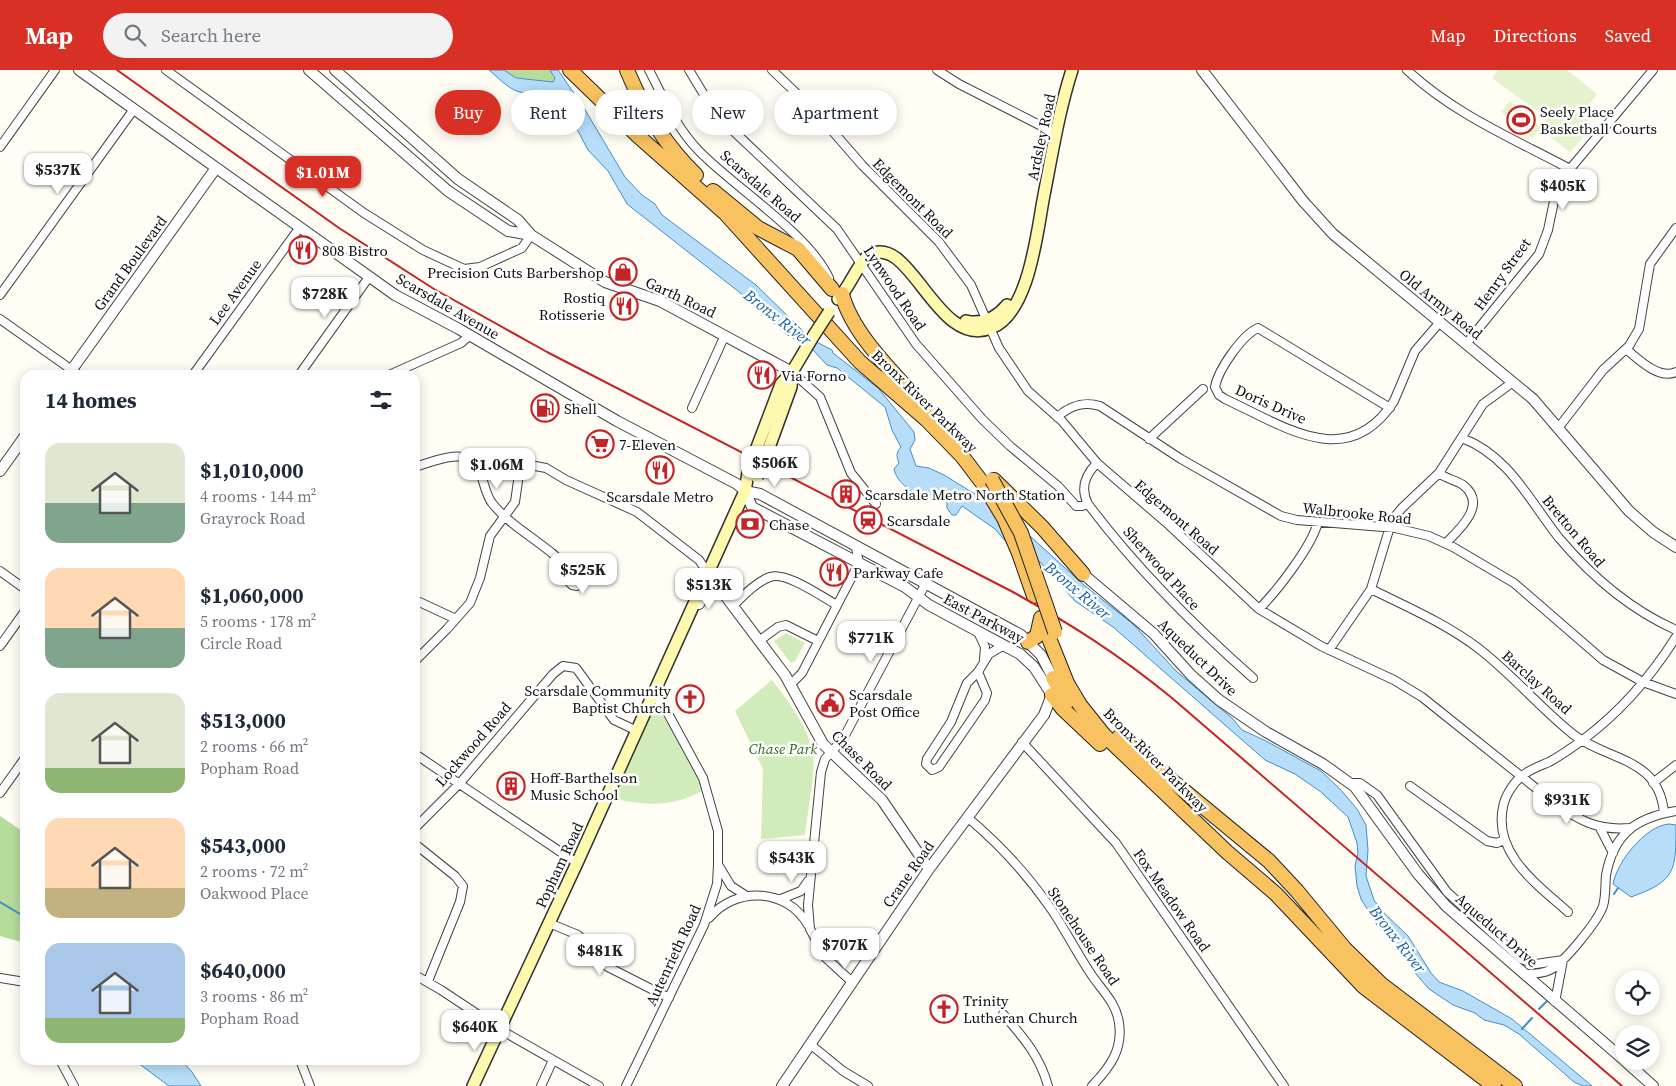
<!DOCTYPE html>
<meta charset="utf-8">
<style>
:root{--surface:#fff;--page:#f2f2f3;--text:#1f2937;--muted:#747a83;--accent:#d93025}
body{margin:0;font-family:"Source Serif 4",serif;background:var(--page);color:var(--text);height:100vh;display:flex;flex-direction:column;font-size:19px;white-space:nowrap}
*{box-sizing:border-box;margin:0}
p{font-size:16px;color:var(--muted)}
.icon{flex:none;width:28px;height:28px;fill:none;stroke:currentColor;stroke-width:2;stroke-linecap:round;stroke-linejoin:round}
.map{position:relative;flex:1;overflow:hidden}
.drawer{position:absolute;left:20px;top:300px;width:400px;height:695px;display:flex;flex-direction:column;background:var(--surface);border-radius:15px;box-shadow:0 2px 12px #0003}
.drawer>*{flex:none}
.hud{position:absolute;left:435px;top:20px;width:475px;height:45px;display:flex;gap:10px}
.tools{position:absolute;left:1615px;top:900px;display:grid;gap:10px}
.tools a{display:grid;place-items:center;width:45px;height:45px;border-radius:50%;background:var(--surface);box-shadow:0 2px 12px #0003;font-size:25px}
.price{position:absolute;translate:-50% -42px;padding:0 11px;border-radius:10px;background:#fff;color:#222;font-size:16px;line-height:32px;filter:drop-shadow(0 1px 2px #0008)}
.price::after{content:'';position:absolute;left:50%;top:30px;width:15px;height:11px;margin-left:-8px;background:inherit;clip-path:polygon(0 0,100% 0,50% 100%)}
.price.on{background:var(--accent);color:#fff}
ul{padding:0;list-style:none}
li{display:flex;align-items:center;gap:15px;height:125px;padding:0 25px}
li span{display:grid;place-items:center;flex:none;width:140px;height:100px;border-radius:15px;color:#555}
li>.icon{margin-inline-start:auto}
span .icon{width:60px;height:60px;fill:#fffc;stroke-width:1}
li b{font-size:21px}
h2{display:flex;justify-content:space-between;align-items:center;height:60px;padding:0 25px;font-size:21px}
.pill{padding:0 18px;border-radius:22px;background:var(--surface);box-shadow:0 2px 12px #0003;font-size:18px;line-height:45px}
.pill.on{background:var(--accent);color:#fff}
header{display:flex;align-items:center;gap:30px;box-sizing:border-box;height:70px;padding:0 25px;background:var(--accent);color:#fff}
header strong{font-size:24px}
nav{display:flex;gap:28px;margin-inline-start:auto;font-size:18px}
.search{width:350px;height:45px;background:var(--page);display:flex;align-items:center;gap:12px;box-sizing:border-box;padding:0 18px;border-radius:28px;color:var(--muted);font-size:19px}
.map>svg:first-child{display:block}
.green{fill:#d2ebbb}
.forest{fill:#b6dc9a}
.pitch{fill:#e4f2ce}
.water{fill:#b7ddf8;stroke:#3c90d0}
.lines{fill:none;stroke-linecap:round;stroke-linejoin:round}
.stream{stroke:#3c90d0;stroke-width:2}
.minor-casing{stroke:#434343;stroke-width:10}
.tertiary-casing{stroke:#434343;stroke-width:12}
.secondary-casing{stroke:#323232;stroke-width:14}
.trunk-casing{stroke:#212121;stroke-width:16}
.minor{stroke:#fff;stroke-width:8}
.tertiary{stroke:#fff;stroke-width:10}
.secondary{stroke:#fff9af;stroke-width:11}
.trunk{stroke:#f9c261;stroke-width:14}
.rail{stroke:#c52426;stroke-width:2}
.secondary-bridge-casing{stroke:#323232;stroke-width:14;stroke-linecap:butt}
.trunk-bridge-casing{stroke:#212121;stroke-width:16;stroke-linecap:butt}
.secondary-bridge{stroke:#fff9af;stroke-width:11}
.trunk-bridge{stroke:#f9c261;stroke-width:14}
.labels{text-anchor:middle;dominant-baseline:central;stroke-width:5;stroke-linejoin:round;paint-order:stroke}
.poi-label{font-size:15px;fill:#101010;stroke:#fff;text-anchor:start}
.street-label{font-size:15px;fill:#101010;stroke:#fff}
.park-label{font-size:15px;font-style:italic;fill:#2b6b1e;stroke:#fff}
.water-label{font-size:16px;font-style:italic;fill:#1562a6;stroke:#fff}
</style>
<header>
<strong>Map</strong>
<div class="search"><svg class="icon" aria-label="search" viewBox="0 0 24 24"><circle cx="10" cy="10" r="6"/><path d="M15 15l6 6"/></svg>Search here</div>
<nav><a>Map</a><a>Directions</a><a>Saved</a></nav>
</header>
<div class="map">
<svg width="1676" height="1016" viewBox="0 0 1676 1016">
<rect width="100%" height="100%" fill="#fffdf4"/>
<!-- green -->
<path class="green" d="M786 563 805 573 795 591 791 593 774 571Z
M772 610C788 631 809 657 813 684 816 701 807 745 805 765L761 769 763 699 735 641Z
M658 639 675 664 704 720C671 738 647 735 613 729L652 641Z"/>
<!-- forest -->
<path class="forest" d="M504 0H550L555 8 553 12 516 8Z
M0 746 25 763V873L0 866Z"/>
<!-- pitch -->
<path class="pitch" d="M1498 0H1567L1597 24 1582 44 1593 56 1570 82 1540 59 1532 68 1501 42 1510 31 1539 56 1547 48 1492 8Z"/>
<!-- water -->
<path class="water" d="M489 0H504L516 8 553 12 555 8 550 0H558L584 38 625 107 642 125 655 134 662 145 756 215 801 259 805 266 832 280 833 283 878 318 914 362 915 370 910 379 916 396 929 398 944 405 983 429 1020 457 1085 516 1133 554 1176 601 1233 649 1242 660 1266 671 1321 701 1341 720 1357 739 1366 755 1368 780 1366 806 1374 830 1381 840 1408 866 1431 903 1439 912 1463 921 1512 949 1592 1016H1583L1574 1012 1519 964 1504 955 1484 950 1475 943 1453 935 1429 919 1416 904 1396 872 1379 858 1361 829 1357 816 1355 796 1358 783 1357 773 1348 747 1321 722 1295 704 1265 690 1113 557 1075 531 1040 492 1007 473 995 459 962 436 956 445H952L947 438V431L941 426H934L927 431C914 423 897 414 894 399L899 393C897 387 895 384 901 377L892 360 885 337 837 298 827 295 813 280 786 264 748 229 627 134 608 101 588 80 579 63 552 23C542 21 536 23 527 23 511 23 500 9 489 0Z
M1669 754 1676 755C1676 801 1676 811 1631 827L1613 814C1617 792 1645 756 1669 754Z
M134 990H181L192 1002 201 1016H169Z"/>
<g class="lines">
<!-- stream -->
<path class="stream" d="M1614 824 1618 818
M0 832 25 847
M1539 939 1547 931
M1522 959 1532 948"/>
<!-- minor casing -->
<g class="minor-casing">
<path id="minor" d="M166 0 364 143 423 180 464 199 480 197 522 178 531 165
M649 0C663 27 677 59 699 81 735 118 808 163 829 208
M689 0 706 28 727 55 837 159 916 274 983 350 1010 376 1058 416 1076 436H1082L1088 434
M772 0 815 41 862 95 939 172 971 215 999 278 1028 321 1062 351 1097 393 1169 455 1259 539 1321 576 1394 610 1422 627 1552 731C1578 750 1597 761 1630 758
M937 0 959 14 1057 64
M1407 0C1454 44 1514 69 1570 99
M0 77 55 0
M0 225 134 39
M0 249 79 305
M1466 274 1539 184 1548 160 1554 131 1570 99 1653 0
M1626 279C1638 289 1659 310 1676 302
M792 302 820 327 851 403 876 434
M193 305 300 157
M299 305 369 207
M389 305 461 273 470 265
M692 338 725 265
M1390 338 1258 258C1242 265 1218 300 1215 317L1219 325 1225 329C1284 356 1348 403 1394 331L1415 281 1440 252
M1057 347C1070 336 1083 331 1100 336L1181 389 1281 446 1297 450 1395 458 1429 466 1453 477 1514 513 1603 590 1643 612 1676 624
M1559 357 1603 300 1629 276 1639 259 1650 194 1676 158
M1462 368C1509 386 1529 430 1559 468 1592 507 1629 539 1676 560
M1149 369 1203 319
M1097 393C1085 405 1080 418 1088 434 1136 498 1193 555 1253 608
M415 397C431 392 454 382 471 389 482 394 483 422 492 433 513 460 550 475 572 503L580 505 582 510 577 516 572 515 568 511 572 503
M1439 403C1446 409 1456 410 1463 415 1488 434 1460 459 1446 473
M0 501 25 519
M1371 519C1407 537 1445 553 1478 578 1512 604 1540 638 1574 665 1608 691 1659 687 1664 743
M415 530 456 549
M733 536C743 526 756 512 770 507 786 501 822 527 837 535
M1259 539C1277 521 1312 476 1318 452
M978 562 985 577 984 589
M759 571 778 557 786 555 818 571
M0 576 25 541
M1329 580 1371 519 1392 450 1402 438 1439 403 1483 334 1513 312
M415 591 447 559 470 533 480 508 490 466 515 432 519 404 525 397 530 395 546 398 566 410 637 442 699 490 708 503
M978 602 987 623 985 630 939 697 932 700 926 694 927 689 951 652 967 613Z
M978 602 989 584 1004 575
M791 614 802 603 859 493 856 478
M1022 672 1116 773 1284 1016
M415 684 577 793
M1349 713H1360L1377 725 1447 822 1521 889 1536 894 1563 890 1555 932
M1653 713 1676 695
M1410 716 1487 771 1497 773 1504 770
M0 723 25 688
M967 747C998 773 1026 803 1049 836 1064 857 1075 880 1089 901 1100 919 1116 931 1119 953 1123 980 1110 997 1092 1016
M415 758 460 713 553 604 563 596 576 598 614 650 637 661
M1600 758 1613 783
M415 774 455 806 463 816 460 832 428 911
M719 796 731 816 745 825
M781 829 801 821 808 811
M1568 842C1538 815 1493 784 1503 737 1505 726 1513 713 1522 706 1530 699 1540 696 1549 692 1562 685 1573 677 1584 669 1620 642 1652 605 1676 567
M709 848C736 816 787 818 808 855
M549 853 578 865 608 897 669 928
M1524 904C1532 904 1542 904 1550 900 1564 893 1598 851 1603 836 1606 826 1605 815 1606 805 1614 763 1636 748 1676 741
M415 905 441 920 506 963 599 1016
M0 908 25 912
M852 912 826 888 810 859 808 835 821 702 825 689 843 669 926 513
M1003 944C1023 967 1040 986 1048 1016
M810 974 843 1001 868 1016
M60 990 74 1016
M300 990 310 1016
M541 1016 553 990
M626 1016 704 855 717 814 718 794V761L703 708 665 638 653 625"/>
</g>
<!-- tertiary casing -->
<g class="tertiary-casing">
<path id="tertiary" d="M79 0 395 225 459 259 617 351 737 414 745 421 752 437 905 517 929 535 1020 584 1034 597 1052 625
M309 0 448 121 508 161 531 165
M335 0 458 109 518 150 531 165 605 212 660 231 792 302
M1202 0 1303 131 1333 164 1533 329 1629 441 1653 462 1676 477
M68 305 216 98
M0 401 25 366
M745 421 760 424 1021 565 1041 585 1053 608 1051 627 1044 645 929 799 782 1016
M708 503 785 605 823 674 882 730 929 799
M1083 504 1154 564 1191 605 1219 630 1266 662 1323 694 1355 717 1418 804 1446 836 1624 990
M699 534 705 523 721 520
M1625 991 1653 1016"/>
</g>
<!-- secondary casing -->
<g class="secondary-casing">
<path id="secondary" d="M838 229C850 217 858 193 868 186 910 159 936 280 991 258 1030 243 1037 160 1044 125 1052 84 1059 40 1072 0
M966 251C983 255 996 248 1007 235
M766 386 791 317 792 302
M753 388 781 314 792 302 814 265
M473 1016 577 793 735 443 745 421 748 403"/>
</g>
<!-- trunk casing -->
<g class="trunk-casing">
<path id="trunk" d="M570 0 637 65 725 143 860 292 927 350 962 386 984 415 1004 448 1019 483 1034 526
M627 0C643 39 665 75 696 105
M713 121 758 158 798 179 832 219
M842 224C853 268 902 310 930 344
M994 410 1042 457 1083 504
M1041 548 1067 613 1080 635 1104 665 1227 782 1276 824 1364 917 1494 1016
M1028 572 1037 566 1041 548
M1053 608 1067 632
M1052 625 1063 639 1100 674
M1119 667 1269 791 1297 821 1345 879 1381 914 1515 1016"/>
</g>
<!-- minor -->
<use href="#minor" class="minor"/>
<!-- tertiary -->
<use href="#tertiary" class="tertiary"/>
<!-- secondary -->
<use href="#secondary" class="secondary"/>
<!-- trunk -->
<use href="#trunk" class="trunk"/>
<!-- rail -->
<path class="rail" d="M117 0 339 158 434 219 547 282 1011 521C1071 554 1118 584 1172 628L1622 1016"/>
<!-- secondary-bridge casing -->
<g class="secondary-bridge-casing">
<path id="secondary-bridge" d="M814 265 829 242
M748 403 753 388
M757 407 766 386"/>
</g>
<!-- trunk-bridge casing -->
<g class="trunk-bridge-casing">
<path id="trunk-bridge" d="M992 410 1021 463 1055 562"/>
</g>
<!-- secondary-bridge -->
<use href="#secondary-bridge" class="secondary-bridge"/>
<!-- trunk-bridge -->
<use href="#trunk-bridge" class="trunk-bridge"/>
</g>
<!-- icons -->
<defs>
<g id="stadium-ring" transform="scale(1.4375)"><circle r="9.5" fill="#fff" stroke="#c52426" stroke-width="1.5"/><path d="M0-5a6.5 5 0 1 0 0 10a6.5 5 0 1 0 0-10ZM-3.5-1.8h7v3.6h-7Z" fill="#c52426"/></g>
<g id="restaurant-ring" transform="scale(1.4375)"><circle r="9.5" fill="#fff" stroke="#c52426" stroke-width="1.5"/><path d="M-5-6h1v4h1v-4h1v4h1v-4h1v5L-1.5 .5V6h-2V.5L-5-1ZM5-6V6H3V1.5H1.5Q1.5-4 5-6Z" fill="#c52426"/></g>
<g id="shop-ring" transform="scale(1.4375)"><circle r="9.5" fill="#fff" stroke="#c52426" stroke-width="1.5"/><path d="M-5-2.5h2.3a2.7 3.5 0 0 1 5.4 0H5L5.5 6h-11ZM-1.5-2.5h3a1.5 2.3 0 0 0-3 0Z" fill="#c52426"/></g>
<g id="fuel-ring" transform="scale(1.4375)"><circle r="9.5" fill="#fff" stroke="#c52426" stroke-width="1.5"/><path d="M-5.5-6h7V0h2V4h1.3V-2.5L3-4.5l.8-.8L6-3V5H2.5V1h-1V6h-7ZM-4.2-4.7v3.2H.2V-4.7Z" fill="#c52426"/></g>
<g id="supermarket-ring" transform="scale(1.4375)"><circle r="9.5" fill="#fff" stroke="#c52426" stroke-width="1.5"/><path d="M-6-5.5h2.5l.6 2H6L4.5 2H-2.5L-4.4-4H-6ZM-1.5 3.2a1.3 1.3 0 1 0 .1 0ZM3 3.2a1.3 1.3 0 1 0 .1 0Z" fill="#c52426"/></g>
<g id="building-ring" transform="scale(1.4375)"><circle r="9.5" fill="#fff" stroke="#c52426" stroke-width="1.5"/><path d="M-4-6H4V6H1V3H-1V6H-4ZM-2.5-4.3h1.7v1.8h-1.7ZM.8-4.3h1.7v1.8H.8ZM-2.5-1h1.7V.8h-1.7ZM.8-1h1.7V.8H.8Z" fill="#c52426"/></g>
<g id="station-ring" transform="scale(1.4375)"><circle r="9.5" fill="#fff" stroke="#c52426" stroke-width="1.5"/><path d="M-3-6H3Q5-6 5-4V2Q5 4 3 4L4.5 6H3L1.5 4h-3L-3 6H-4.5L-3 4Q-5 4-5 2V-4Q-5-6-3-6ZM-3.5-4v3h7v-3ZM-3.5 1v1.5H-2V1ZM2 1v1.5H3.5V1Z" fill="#c52426"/></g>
<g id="bank-ring" transform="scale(1.4375)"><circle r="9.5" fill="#fff" stroke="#c52426" stroke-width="1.5"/><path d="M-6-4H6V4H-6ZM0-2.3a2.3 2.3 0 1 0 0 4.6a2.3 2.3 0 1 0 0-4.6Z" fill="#c52426"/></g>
<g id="church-ring" transform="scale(1.4375)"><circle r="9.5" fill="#fff" stroke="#c52426" stroke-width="1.5"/><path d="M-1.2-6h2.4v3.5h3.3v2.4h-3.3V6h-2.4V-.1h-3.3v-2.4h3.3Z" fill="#c52426"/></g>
<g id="civic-ring" transform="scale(1.4375)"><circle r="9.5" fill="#fff" stroke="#c52426" stroke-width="1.5"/><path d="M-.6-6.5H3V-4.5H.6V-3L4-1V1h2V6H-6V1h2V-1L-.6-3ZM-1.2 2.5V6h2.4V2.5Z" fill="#c52426"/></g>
</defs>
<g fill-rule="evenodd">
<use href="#stadium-ring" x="1521" y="50"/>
<use href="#restaurant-ring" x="303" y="180"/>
<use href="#shop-ring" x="623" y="202"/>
<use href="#restaurant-ring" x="624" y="236"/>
<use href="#restaurant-ring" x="762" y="305"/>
<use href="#fuel-ring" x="545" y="338"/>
<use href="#supermarket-ring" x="600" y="374"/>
<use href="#restaurant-ring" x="660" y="400"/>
<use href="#building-ring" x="846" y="424"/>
<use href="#station-ring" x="868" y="450"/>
<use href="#bank-ring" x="750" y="454"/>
<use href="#restaurant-ring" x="834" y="502"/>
<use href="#church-ring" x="690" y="629"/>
<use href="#civic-ring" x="830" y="633"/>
<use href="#building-ring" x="511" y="716"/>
<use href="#church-ring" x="944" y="939"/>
</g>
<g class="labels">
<!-- poi labels -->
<g class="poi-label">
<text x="1540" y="41">Seely Place<tspan x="1540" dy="17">Basketball Courts</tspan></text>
<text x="322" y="180">808 Bistro</text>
<text x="604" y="202" text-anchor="end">Precision Cuts Barbershop</text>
<text x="605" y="227" text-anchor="end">Rostiq<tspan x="605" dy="17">Rotisserie</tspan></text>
<text x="781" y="305">Via Forno</text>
<text x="564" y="338">Shell</text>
<text x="619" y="374">7-Eleven</text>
<text x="865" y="424">Scarsdale Metro North Station</text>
<text x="660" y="426" text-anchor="middle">Scarsdale Metro</text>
<text x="887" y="450">Scarsdale</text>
<text x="769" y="454">Chase</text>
<text x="853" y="502">Parkway Cafe</text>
<text x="671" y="620" text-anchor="end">Scarsdale Community<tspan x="671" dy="17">Baptist Church</tspan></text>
<text x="849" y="624">Scarsdale<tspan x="849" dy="17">Post Office</tspan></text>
<text x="530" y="707">Hoff-Barthelson<tspan x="530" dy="17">Music School</tspan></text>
<text x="963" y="930">Trinity<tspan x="963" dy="17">Lutheran Church</tspan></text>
</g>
<!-- street labels -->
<g class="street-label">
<text transform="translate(1041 67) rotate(-78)">Ardsley Road</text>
<text transform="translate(761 116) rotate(41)">Scarsdale Road</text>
<text transform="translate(913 128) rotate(45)">Edgemont Road</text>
<text transform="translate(130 193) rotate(-54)">Grand Boulevard</text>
<text transform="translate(1502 204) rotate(-54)">Henry Street</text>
<text transform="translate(895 218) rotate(56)">Lynwood Road</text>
<text transform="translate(235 222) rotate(-54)">Lee Avenue</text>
<text transform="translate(681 227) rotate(25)">Garth Road</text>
<text transform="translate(1441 234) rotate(39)">Old Army Road</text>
<text transform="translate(448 236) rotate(30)">Scarsdale Avenue</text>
<text transform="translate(925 331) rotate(44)">Bronx River Parkway</text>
<text transform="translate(1271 334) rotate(24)">Doris Drive</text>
<text transform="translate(1357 443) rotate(6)">Walbrooke Road</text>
<text transform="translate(1177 447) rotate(41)">Edgemont Road</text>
<text transform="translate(1574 461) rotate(50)">Bretton Road</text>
<text transform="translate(1162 498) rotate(48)">Sherwood Place</text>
<text transform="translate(984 548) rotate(28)">East Parkway</text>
<text transform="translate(1198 587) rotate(44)">Aqueduct Drive</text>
<text transform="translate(1537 612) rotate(42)">Barclay Road</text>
<text transform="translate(473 674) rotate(-49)">Lockwood Road</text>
<text transform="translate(862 690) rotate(45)">Chase Road</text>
<text transform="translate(1156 690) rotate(45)">Bronx River Parkway</text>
<text transform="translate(559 795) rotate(-65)">Popham Road</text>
<text transform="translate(908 804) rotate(-55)">Crane Road</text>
<text transform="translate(1172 830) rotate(55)">Fox Meadow Road</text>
<text transform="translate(1497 860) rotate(41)">Aqueduct Drive</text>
<text transform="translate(1084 866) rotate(56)">Stonehouse Road</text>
<text transform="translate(673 885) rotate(-65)">Autenrieth Road</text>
</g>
<!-- park labels -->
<g class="park-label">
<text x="783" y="678">Chase Park</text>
</g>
<!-- water labels -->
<g class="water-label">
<text transform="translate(778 247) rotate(38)">Bronx River</text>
<text transform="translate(1078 520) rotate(40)">Bronx River</text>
<text transform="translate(1398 869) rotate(52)">Bronx River</text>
</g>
</g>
</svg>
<div class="tools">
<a><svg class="icon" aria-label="locate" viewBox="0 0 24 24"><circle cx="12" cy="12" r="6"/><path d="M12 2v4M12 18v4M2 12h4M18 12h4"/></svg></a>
<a><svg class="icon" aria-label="layers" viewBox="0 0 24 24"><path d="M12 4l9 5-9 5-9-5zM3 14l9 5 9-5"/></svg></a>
</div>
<b class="price" style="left:58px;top:125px">$537K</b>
<b class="price on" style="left:323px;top:128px">$1.01M</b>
<b class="price" style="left:1563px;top:141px">$405K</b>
<b class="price" style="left:325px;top:249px">$728K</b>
<b class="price" style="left:775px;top:418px">$506K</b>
<b class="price" style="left:497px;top:420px">$1.06M</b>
<b class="price" style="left:583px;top:525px">$525K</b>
<b class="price" style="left:709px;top:540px">$513K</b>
<b class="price" style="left:871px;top:593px">$771K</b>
<b class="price" style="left:1567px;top:755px">$931K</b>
<b class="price" style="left:792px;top:813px">$543K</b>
<b class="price" style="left:845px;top:900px">$707K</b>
<b class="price" style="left:600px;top:906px">$481K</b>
<b class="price" style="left:475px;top:982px">$640K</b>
<div class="hud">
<a class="pill on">Buy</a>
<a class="pill">Rent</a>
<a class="pill">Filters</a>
<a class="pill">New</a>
<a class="pill">Apartment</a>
</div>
<section class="drawer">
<h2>14 homes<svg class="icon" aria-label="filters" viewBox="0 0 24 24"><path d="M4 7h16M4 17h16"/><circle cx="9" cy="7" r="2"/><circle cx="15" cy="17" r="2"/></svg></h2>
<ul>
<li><span style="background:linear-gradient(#dfe7d0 60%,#7fa58c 0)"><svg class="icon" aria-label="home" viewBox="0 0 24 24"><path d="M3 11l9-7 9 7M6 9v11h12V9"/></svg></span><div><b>$1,010,000</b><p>4 rooms · 144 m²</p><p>Grayrock Road</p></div></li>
<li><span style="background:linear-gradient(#ffd9b3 60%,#7fa58c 0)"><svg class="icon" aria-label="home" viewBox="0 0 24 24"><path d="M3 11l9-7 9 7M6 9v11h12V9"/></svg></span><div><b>$1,060,000</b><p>5 rooms · 178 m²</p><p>Circle Road</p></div></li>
<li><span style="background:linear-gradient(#dfe7d0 75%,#8fb573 0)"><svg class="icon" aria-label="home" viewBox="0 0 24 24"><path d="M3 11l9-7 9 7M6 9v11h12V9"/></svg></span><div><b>$513,000</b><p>2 rooms · 66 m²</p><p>Popham Road</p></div></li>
<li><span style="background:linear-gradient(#ffd9b3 70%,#c2b280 0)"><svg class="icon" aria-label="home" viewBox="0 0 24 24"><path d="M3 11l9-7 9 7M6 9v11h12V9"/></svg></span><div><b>$543,000</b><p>2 rooms · 72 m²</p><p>Oakwood Place</p></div></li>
<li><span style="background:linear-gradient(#a9c7e8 75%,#8fb573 0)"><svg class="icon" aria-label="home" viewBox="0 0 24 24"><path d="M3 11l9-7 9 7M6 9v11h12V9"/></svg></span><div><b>$640,000</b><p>3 rooms · 86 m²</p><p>Popham Road</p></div></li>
</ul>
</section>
</div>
